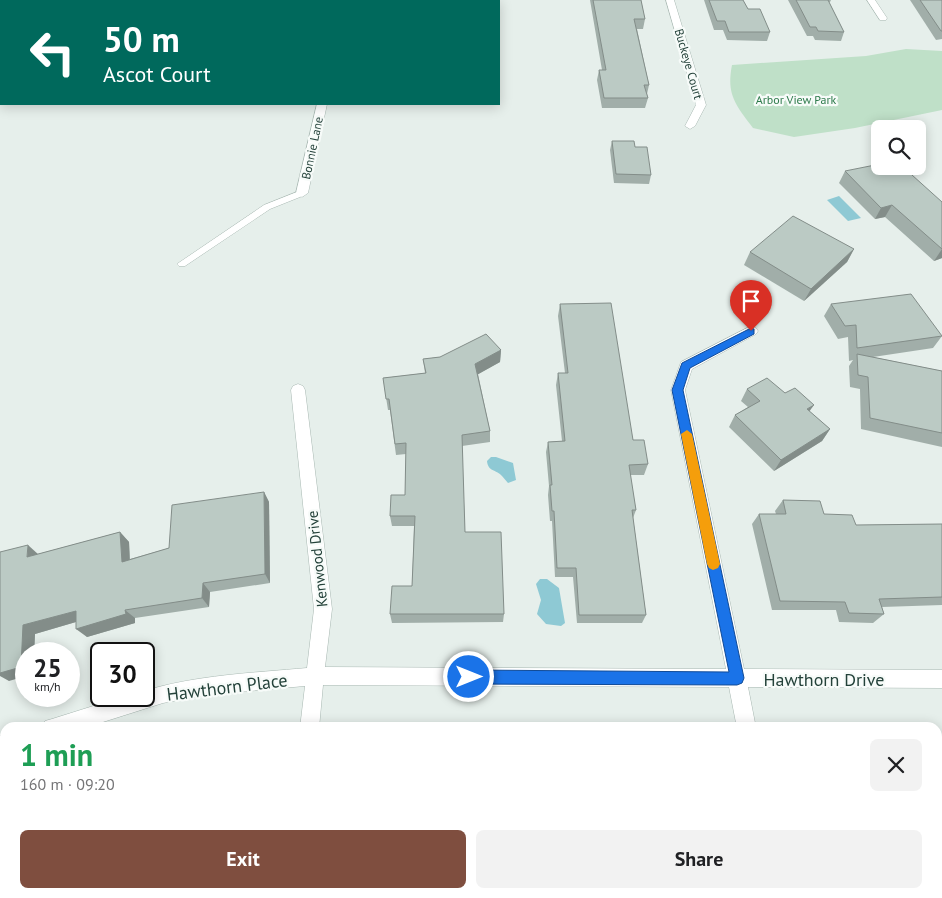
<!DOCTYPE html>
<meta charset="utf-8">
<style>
body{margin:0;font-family:"PT Sans",sans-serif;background:#f2f2f2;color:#202124;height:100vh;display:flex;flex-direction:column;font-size:19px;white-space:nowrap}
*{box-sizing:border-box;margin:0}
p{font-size:16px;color:#757577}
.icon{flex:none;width:28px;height:28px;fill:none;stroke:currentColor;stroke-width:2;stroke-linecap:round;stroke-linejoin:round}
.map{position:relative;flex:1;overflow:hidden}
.details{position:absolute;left:0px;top:722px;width:942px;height:176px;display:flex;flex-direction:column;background:#fff;border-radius:15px 15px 0 0;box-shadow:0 2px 12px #0003}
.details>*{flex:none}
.guide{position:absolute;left:0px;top:0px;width:500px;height:105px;box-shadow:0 2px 12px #0003;background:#00695c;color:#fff;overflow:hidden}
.fabs{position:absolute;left:871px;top:120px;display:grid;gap:10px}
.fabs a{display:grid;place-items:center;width:55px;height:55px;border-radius:8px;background:#fff;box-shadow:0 2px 12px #0003;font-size:25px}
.speed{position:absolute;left:15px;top:642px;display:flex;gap:10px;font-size:25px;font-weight:700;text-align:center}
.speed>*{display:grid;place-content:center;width:65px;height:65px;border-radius:50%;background:#fff;box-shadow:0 2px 12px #0003;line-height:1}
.speed small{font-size:12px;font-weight:400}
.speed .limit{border:2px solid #111;border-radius:8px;background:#fff;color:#111}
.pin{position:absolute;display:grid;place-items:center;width:42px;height:42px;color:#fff;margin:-51px -21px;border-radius:50% 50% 50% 0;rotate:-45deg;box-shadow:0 0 5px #0007}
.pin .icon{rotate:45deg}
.me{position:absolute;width:55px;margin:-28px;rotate:90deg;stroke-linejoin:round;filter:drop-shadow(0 0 4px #0008)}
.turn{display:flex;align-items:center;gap:18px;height:105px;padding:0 20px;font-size:22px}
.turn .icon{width:65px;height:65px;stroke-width:2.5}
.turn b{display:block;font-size:35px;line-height:42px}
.round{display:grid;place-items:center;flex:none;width:52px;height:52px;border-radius:8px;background:#f2f2f2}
.overview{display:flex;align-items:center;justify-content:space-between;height:85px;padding:0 20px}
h1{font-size:30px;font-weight:700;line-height:38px;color:#1e9e55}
.button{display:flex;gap:10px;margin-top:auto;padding:10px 20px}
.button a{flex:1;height:58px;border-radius:8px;background:#7f4e3f;color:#fff;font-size:20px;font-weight:700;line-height:58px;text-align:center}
.button a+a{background:#f2f2f2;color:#202124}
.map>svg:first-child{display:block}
.green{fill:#bfe0c8}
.water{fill:#8ec9d4}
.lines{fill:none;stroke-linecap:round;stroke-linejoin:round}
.service-casing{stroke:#a8b8b2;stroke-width:1}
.minor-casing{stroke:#a8b8b2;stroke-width:1}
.service{fill:#fff;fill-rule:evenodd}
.minor{fill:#fff;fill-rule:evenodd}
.wall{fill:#a1aea9}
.shaded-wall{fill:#838d89}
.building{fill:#bbcac4;stroke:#838d89}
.route{fill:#1a73e8;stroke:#114b97}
.slow{fill:#f59e0b}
.labels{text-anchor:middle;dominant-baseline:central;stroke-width:4.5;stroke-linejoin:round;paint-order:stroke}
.far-street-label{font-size:12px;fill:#24423a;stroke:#f7fbf9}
.far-park-label{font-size:12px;fill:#2d7a4b;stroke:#f7fbf9}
.street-label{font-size:15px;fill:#24423a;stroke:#f7fbf9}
.near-street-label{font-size:18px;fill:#24423a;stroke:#f7fbf9}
</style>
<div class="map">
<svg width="942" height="898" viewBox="0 0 942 898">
<rect width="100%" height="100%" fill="#e6efeb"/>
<!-- green -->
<path class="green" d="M906 49 942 51V110L855 128 794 137 753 128C736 105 726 95 732 65L866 56Z"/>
<!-- water -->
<g class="water">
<path d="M839 196 861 218 848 221 827 200Z"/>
<path d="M491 457H496L513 463 516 480 508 483C506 481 504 478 502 476 496 469 488 472 487 461Z"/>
<path d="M540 579H547L559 588 565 623 561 626 546 624 537 614 541 600 536 584Z"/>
</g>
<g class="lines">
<defs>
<g id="service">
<rect x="0" y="71" width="1" height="4"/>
<path d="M302 190 306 193 305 195 270 209 185 266H179L177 264 264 205Z"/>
</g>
<g id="minor">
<path d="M666 0H674L706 105 695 126 690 129 685 126 696 105Z"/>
<path d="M867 0H875L887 18 886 20H880Z"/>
<path d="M317 104H327L308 193 302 197 296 193Z"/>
<path d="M751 326 756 328 758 331 756 334 692 369 685 390 744 669 942 670V688L748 687 756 728H737L729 687 323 685 319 728H300L305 686 205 695 163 703 84 728H43L45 721 52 719 125 696H144V691C197 675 252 673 307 668L314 609 291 390 293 386 298 384 303 386 305 390 332 609 325 667 726 669 671 390 681 362Z"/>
<path d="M5 735V755L0 756V736Z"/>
<rect x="279" y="894" width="22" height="4"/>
<path d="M767 894H789L790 898H768Z"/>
</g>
</defs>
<!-- service casing -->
<use href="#service" class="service-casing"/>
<!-- minor casing -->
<use href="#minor" class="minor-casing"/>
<!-- service -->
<use href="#service" class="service"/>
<!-- minor -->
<use href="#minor" class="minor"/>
</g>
<!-- wall -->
<g class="wall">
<path d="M590 0H641L645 19 643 29H637L649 85 647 94 648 98 645 108H602L597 80 599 70H602Z"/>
<path d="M704 0H743L748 9 770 32 767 41 727 40 723 30H714Z"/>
<path d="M788 0H831L830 2H829L844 32 841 41 815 40 813 36H807Z"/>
<path d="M910 0H942V39L936 40Z"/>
<path d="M612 141 635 147 651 175 649 184 614 183 610 150Z"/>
<path d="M845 171 942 202V258L934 261 885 217 875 219 839 183Z"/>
<path d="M854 249 847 262 804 301 744 265 750 252Z"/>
<path d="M560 304 633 440 648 464 644 475H630L636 510 633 518 646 615 642 623H577L573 577H555L552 521H550L548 495 549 486 546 452 548 442 562 441 556 385 558 373H565L558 316Z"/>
<path d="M831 304 942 336 933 348 873 357 942 371V447L861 429 860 389 850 387 849 366 853 360 849 361 848 337 838 339 824 316Z"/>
<path d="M501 350 500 362 478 374 490 431V442L462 446 465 532 504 614 503 622 392 623 390 614 412 586 414 526H392L390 516 405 495 406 454 396 455 390 410H388L383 378 425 373 423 359Z"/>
<path d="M747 389 785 393 809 411 830 429 822 441 774 471 729 427 735 415 748 407 741 401Z"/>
<path d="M264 492 269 502 270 583 210 592 209 607 135 618V623L87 637 76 622 35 634 34 654H26L9 681 38 554 120 532 129 542 130 559 169 548Z"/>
<path d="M783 500 856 525 942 524V605L882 607 884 614 873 623 839 622 836 610H772L752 524 759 514H776L775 511Z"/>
<path d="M572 894H717L718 898H572Z"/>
</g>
<!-- shaded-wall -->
<g class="shaded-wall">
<path d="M892 205 885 217 875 219 881 208Z"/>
<path d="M854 249 847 262 804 301 811 289Z"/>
<path d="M942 249V258L934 261Z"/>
<path d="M501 350 500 362 475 376V364Z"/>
<path d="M814 405 806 416 807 409Z"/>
<path d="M830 429 822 441 774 471 781 460Z"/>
<path d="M264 492 269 502 270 583 265 574Z"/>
<path d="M120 532 129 542 130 571 122 562Z"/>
<path d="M28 545 39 555 27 557Z"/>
<path d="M203 583 210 592 209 607 202 598Z"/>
<path d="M125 610 135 618V623L87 637 76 629Z"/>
<path d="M76 611 86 619 35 634 34 654H26V676L9 681 0 676V673L23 625Z"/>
<path d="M1 825 5 826V876L0 898V830Z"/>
</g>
<!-- building -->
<g class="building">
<path d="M593 0H641L645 19H634L649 85H644L648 98H604L599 70H606Z"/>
<path d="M709 0H743L748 9H760L770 32H729L725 21H717Z"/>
<path d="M796 0H828L844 32 818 31 816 27H810Z"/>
<path d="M920 0H942V31H941Z"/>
<path d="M612 141H634L635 147H647L651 175 616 174Z"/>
<path d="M880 164V166H902L942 202V249L892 205 881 208 845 171Z"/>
<path d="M793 216 854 249 811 289 750 252Z"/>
<path d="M911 294 942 336 857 348 856 325 845 326 831 304Z"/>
<path d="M611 303 633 440H644L648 464 629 465 636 510H632L646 615H579L576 568H557L554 511H552L550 485H552L548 442 565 441 558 373H568L560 304Z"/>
<path d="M486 334 501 350 475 364 490 431 462 435 465 532H501L504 614H390L392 586H412L415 516H390L391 495H405L406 443 395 444 389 399H386L383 378 426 373 423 359 440 357Z"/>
<path d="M857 354 942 371V433L870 418 868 377 858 375Z"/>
<path d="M767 378 785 393 795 388 814 405 807 409 830 429 781 460 735 415 760 401 747 389Z"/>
<path d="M264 492 265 574 203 583 202 598 125 610 126 614 76 629V611L23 625 21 667 0 673V552L28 545 27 557 120 532 122 562 169 548 172 505Z"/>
<path d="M783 500 820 501 824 514 852 515 856 525 942 524V597L879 599 884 614 849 613 845 602 780 601 759 514H786Z"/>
<rect x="938" y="786" width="4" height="80"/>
<rect x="390" y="894" width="88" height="4"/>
<path d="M575 894H717L718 898H576Z"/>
<path d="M125 895 179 897V898H124Z"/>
</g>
<!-- route -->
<path class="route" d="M751 328 754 329V334L690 368 683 390 744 678 742 683 737 685 469 684 464 682 462 677 464 672 469 670 729 672 672 390 682 363Z"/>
<!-- slow -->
<path class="slow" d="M687 430 692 434 720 564 718 568 713 570 709 568 707 564 681 434Z"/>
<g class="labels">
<!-- far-street labels -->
<g class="far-street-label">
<text transform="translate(689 64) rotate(74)">Buckeye Court</text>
<text transform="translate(312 148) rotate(-78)">Bonnie Lane</text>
</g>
<!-- far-park labels -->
<g class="far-park-label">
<text x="796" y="99">Arbor View Park</text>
</g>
<!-- street labels -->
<g class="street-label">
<text transform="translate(317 559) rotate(-96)">Kenwood Drive</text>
</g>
<!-- near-street labels -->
<g class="near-street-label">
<text x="824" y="679">Hawthorn Drive</text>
<text transform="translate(227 687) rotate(-7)">Hawthorn Place</text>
</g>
</g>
</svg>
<div class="fabs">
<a><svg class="icon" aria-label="search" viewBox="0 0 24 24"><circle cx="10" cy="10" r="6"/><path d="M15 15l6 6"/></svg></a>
</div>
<div class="speed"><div>25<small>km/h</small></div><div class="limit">30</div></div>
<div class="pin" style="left:751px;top:331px;background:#d93025"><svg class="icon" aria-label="arrive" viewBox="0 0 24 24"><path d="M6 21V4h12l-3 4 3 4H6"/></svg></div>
<svg class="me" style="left:469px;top:677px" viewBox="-20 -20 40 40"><circle r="17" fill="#1a73e8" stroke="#fff" stroke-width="3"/><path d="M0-11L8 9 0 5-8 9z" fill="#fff"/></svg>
<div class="guide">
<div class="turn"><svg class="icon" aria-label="left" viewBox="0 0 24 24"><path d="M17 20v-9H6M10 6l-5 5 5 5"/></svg><div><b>50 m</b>Ascot Court</div></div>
</div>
<section class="details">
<div class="overview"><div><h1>1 min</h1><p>160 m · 09:20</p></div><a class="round"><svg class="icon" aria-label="close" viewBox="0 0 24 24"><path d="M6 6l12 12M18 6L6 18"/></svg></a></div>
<div class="button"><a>Exit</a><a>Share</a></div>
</section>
</div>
